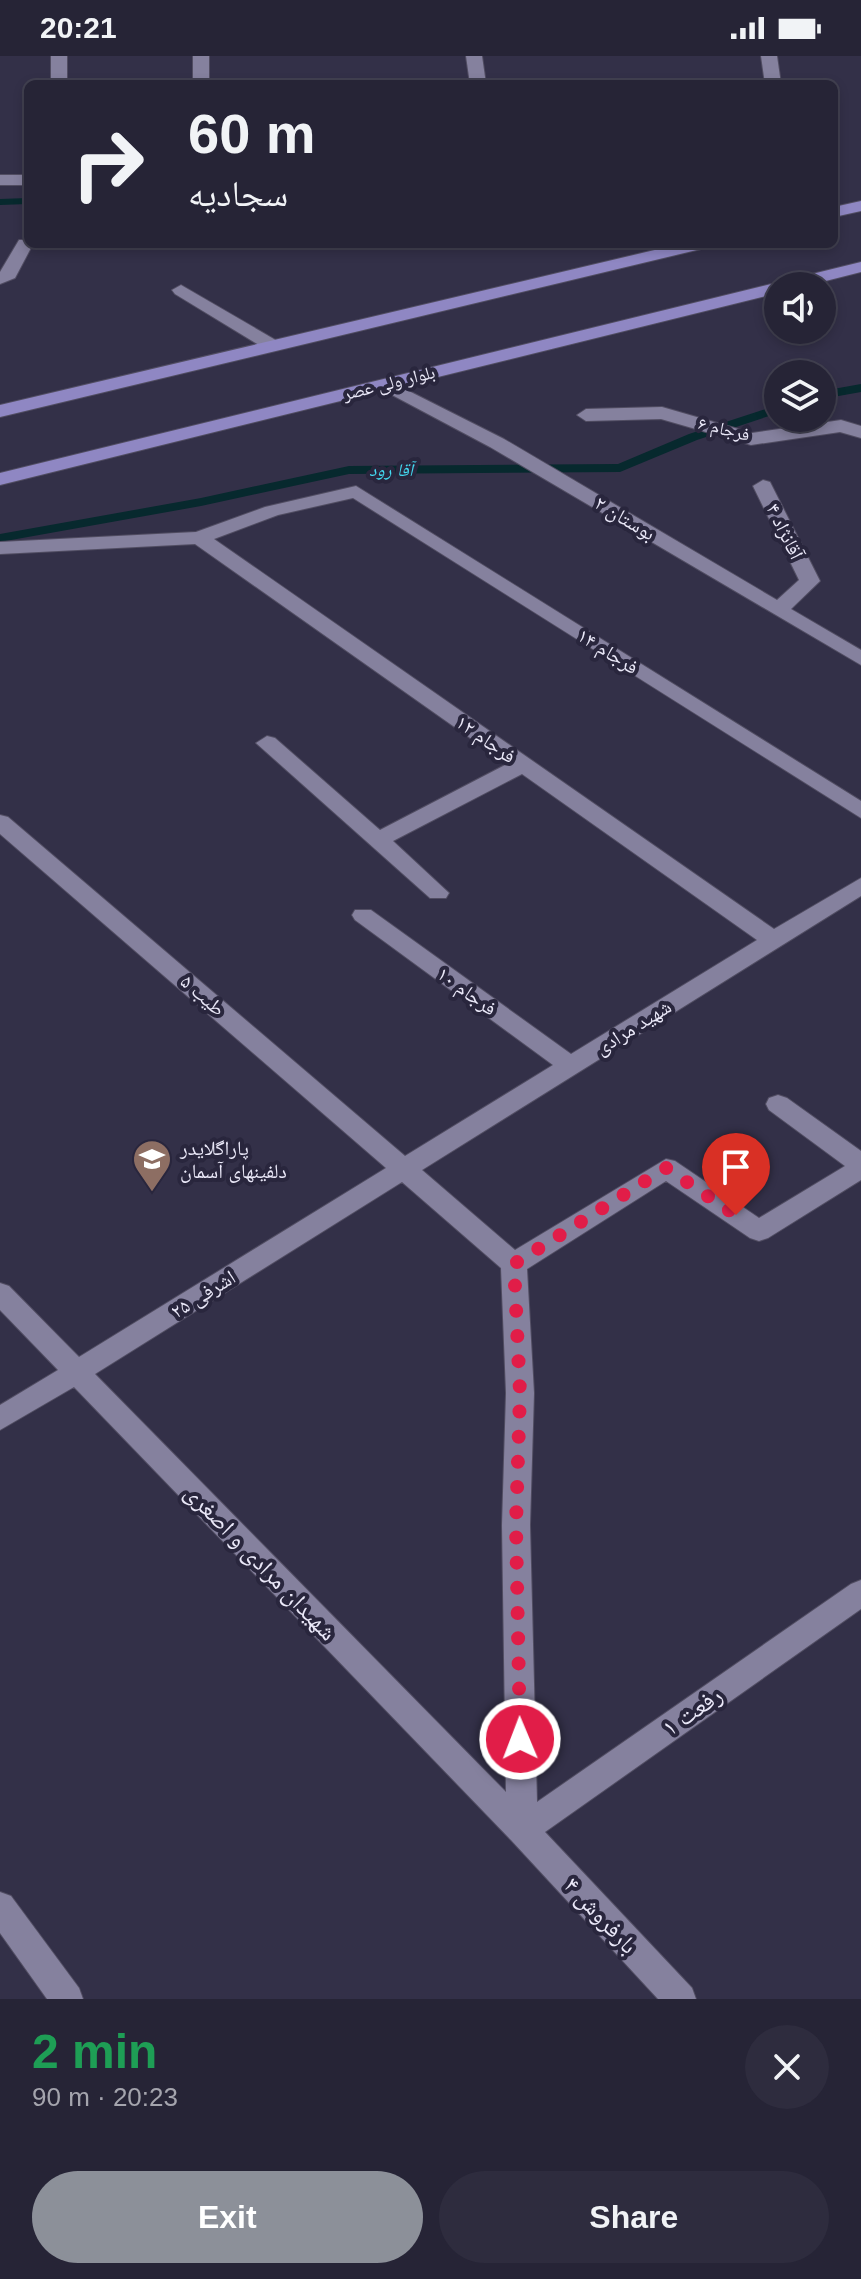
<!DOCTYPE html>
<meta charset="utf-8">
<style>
body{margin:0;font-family:Helvetica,"Noto Naskh Arabic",sans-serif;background:#2e2c3e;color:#f1f3f6;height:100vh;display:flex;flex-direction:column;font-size:30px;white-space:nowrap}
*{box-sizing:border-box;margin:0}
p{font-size:26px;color:#a4a4ad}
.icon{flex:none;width:44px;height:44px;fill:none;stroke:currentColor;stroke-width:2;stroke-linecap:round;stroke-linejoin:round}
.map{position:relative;height:1943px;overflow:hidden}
.details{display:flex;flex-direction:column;background:#262436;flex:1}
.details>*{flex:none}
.hud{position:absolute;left:24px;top:24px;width:814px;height:168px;border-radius:12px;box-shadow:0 4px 12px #0003,0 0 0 2px #424151;background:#262436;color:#f1f3f6;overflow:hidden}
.buttons{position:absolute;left:764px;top:216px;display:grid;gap:16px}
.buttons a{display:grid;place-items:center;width:72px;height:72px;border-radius:50%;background:#262436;box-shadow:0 4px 12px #0003,0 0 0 2px #424151;font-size:40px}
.pin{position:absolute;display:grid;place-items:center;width:68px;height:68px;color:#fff;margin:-82px -34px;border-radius:50% 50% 50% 0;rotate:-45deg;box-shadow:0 0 8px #0007}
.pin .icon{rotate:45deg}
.me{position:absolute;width:88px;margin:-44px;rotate:359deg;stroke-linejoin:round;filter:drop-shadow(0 0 6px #0008)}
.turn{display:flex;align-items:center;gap:28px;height:168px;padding:0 32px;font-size:36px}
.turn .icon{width:104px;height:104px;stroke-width:2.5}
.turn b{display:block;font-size:56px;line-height:68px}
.round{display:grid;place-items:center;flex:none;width:84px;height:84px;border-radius:42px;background:#2e2c3e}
.head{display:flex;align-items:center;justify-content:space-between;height:136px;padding:0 32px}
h1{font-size:48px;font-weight:700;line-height:60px;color:#1e9e55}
.cta{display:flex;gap:16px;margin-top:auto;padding:16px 32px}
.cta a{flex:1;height:92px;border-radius:48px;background:#8c9099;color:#fff;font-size:32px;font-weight:700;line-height:92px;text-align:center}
.cta a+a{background:#2e2c3e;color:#f1f3f6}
.status{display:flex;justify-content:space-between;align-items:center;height:56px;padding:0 40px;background:#262436;direction:ltr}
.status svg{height:22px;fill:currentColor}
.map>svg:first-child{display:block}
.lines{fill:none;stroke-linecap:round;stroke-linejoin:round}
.stream{fill:#07292e;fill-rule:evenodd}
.street-casing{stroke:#514d62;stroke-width:2}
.primary-casing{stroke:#514d62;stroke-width:2}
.street{fill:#85819e;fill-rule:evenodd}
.primary{fill:#8f87c3;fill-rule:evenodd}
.route{stroke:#e11d48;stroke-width:14;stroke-dasharray:0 25.2}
.labels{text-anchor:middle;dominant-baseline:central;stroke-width:8;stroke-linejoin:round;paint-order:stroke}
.far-street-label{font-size:18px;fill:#eae8f8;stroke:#29263d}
.far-water-label{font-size:18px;font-style:italic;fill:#43dcf3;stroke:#29263d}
.street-label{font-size:20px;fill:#eae8f8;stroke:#29263d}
.poi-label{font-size:20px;fill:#eae8f8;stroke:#29263d;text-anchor:start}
.near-street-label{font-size:24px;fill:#eae8f8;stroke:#29263d}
</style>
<div class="status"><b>20:21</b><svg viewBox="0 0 49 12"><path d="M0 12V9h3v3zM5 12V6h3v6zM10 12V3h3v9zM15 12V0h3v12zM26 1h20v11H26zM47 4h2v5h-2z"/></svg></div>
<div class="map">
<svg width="861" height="1943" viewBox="0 0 861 1943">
<rect width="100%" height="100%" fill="#333048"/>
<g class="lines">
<!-- stream -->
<g class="stream">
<path d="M28 142V148L0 149V143Z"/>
<path d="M861 328V336L822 343V335Z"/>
<path d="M778 349V357L697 384 620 416 349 418 201 450 0 486V478L201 442 349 410 618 408 689 378Z"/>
</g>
<defs>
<g id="street">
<rect x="51" y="0" width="16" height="28"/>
<rect x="193" y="0" width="16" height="28"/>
<path d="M466 0H482L486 28H470Z"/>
<path d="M761 0H777L781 28H765Z"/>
<rect x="0" y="119" width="28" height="10"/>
<path d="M19 184H28V188H33L15 222 0 228V216Z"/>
<path d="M181 229 279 286 282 290 279 294H267L175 238 172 234Z"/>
<path d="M385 323 504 383 777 544 799 524 753 430 763 424 770 426 820 525 791 553 861 594V609L490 391 379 332 376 328Z"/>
<path d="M662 351 752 377 841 364 861 370V382L840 376 751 389 661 363 586 365 577 359 586 353Z"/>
<path d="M356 430 861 745V762L353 442 278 459 214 483 774 873 861 822V840L422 1114 515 1194 666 1103 675 1105 759 1162 845 1110 769 1054 766 1048 769 1042 778 1039 787 1042 861 1095V1124L768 1182 759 1185 750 1182 666 1125 527 1213 534 1337 530 1469 537 1746 851 1528 861 1524V1553L545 1776 692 1932 696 1943H658L511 1784 74 1331 0 1374V1349L58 1314 0 1254V1227L9 1230 79 1301 386 1112 0 778V759L8 761 405 1100 553 1009 355 864 352 859 355 854H371L571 998 757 884 522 718 393 785 449 837 446 842H430L256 687 267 680 275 682 380 774 507 708 195 488 0 498V486L196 476 265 451ZM402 1126 501 1212 506 1337 502 1469 506 1736 95 1318Z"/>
<path d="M0 1836 11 1840 79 1932 83 1943H47L0 1877Z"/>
</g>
<g id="primary">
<path d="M861 145V155L834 161V151Z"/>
<path d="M680 188H709L701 193 0 361V349Z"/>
<path d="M861 206V216L806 230H778V237L0 429V417Z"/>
</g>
</defs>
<!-- street casing -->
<use href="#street" class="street-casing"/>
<!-- primary casing -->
<use href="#primary" class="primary-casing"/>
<!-- street -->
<use href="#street" class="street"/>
<!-- primary -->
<use href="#primary" class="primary"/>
</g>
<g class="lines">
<!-- route -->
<path class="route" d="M520 1683 516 1469 520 1337 514 1208 666 1112 736 1159"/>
</g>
<!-- icons -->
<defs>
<symbol id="university-pin" viewBox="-11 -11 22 30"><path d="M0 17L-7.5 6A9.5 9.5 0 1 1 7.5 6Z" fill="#8d6e63" stroke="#29263d"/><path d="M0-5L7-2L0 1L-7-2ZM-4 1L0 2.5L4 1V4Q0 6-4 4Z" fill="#fff"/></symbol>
</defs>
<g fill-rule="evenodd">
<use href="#university-pin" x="130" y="1081" width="44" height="60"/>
</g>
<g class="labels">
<!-- far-street labels -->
<g class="far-street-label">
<text transform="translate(389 327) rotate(-14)">بلوار ولی عصر</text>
<text transform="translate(724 373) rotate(14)">فرجام ۶</text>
</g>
<!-- far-water labels -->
<g class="far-water-label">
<text x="391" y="414">آقا رود</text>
</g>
<!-- street labels -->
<g class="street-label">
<text transform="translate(625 462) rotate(31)">بوستان ۲</text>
<text transform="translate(785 475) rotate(64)">آقانژاد ۴</text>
<text transform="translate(608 595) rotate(32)">فرجام ۱۴</text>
<text transform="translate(486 683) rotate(35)">فرجام ۱۲</text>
<text transform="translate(467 935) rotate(36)">فرجام ۱۰</text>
<text transform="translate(203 939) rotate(41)">طیب ۵</text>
<text transform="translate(633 971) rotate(-32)">شهید مرادی</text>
<text transform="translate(203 1238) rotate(-32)">اشرفی ۲۵</text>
</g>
<!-- poi labels -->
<g class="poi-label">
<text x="180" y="1092">پاراگلایدر<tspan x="180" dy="23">دلفینهای آسمان</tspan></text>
</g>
<!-- near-street labels -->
<g class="near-street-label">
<text transform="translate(261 1506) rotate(46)">شهیدان مرادی و اصغری</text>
<text transform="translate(692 1655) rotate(-35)">رفعت ۱</text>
<text transform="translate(601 1859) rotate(47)">بارفروش ۴</text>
</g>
</g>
</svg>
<div class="buttons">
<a><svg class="icon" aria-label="sound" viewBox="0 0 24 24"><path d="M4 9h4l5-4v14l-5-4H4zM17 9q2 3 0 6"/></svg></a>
<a><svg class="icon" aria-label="layers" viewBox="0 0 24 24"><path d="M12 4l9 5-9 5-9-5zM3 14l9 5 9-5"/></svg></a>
</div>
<div class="pin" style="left:736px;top:1159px;background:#d93025"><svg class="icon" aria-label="arrive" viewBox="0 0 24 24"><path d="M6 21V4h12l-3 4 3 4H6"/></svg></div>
<svg class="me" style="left:520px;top:1683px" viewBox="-20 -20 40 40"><circle r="17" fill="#e11d48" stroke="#fff" stroke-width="3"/><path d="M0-11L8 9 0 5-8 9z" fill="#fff"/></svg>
<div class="hud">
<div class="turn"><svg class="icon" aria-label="right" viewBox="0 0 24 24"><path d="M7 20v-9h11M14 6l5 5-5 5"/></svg><div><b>60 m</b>سجادیه</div></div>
</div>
</div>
<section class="details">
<div class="head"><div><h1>2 min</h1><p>90 m · 20:23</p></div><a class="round"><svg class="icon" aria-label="close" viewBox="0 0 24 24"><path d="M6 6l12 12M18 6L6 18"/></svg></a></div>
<div class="cta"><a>Exit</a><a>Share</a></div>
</section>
